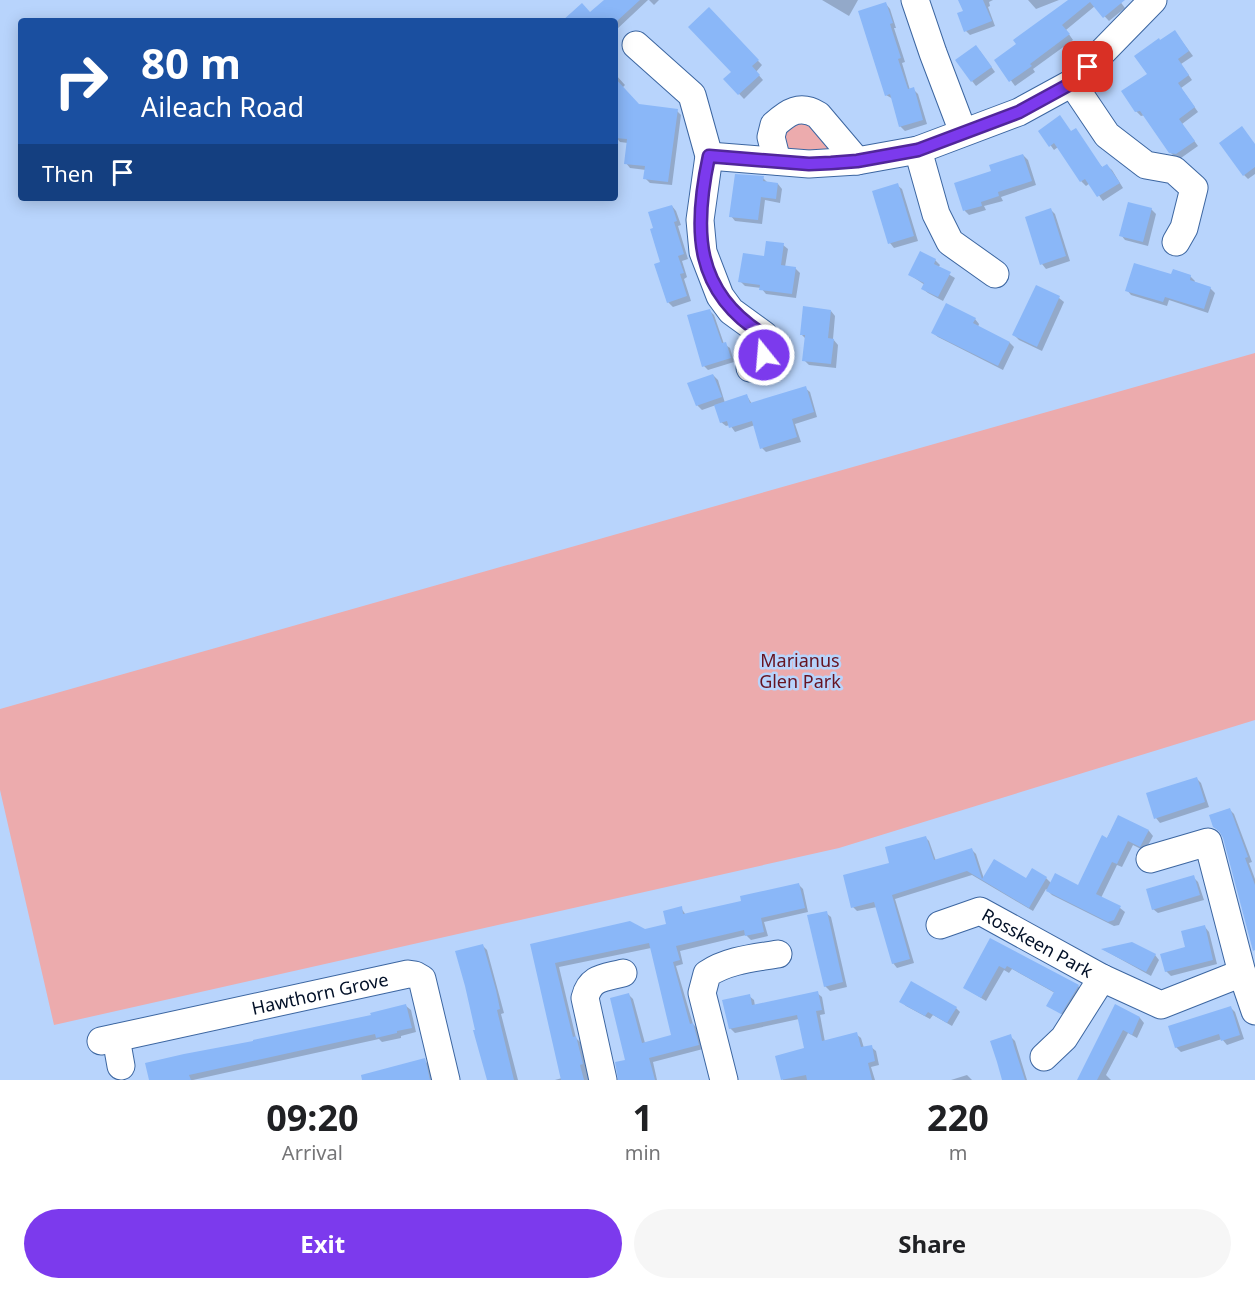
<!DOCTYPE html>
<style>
body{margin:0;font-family:"Noto Sans",sans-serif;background:#f6f6f6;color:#202124;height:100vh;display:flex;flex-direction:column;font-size:22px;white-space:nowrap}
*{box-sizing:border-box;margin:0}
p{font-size:20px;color:#757577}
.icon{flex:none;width:33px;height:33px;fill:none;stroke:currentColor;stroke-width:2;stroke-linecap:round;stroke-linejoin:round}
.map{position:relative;height:1080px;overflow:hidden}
.panel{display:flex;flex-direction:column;background:#fff;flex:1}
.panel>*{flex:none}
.top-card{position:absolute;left:18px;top:18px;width:600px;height:183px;border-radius:6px;box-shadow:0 3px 15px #0003;background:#1a4fa0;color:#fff;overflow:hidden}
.pin{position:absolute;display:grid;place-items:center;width:51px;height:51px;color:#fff;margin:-26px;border-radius:12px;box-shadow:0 3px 9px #0006}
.me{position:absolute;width:66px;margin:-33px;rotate:343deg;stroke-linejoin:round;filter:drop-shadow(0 0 4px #0008)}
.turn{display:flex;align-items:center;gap:21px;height:126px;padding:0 24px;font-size:27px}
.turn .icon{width:78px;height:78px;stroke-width:2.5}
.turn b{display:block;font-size:42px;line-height:51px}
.then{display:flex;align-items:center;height:57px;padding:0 24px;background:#0003;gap:12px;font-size:22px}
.eta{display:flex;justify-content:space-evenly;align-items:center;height:102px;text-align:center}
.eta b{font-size:36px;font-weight:700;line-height:42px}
.button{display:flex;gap:12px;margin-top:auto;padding:12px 24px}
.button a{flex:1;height:69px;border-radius:36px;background:#7c3aed;color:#fff;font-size:24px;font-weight:700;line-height:69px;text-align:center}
.button a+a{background:#f6f6f6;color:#202124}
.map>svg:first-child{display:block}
.green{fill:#ecabad}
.shadow{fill:#0003}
.building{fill:#8ab7f8}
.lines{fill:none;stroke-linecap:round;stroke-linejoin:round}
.minor-casing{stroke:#3c66a1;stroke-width:29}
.minor{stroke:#fff;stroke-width:27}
.route-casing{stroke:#51269a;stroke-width:15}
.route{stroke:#7c3aed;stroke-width:10}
.labels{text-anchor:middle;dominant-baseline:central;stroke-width:5;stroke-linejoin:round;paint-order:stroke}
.park-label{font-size:18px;fill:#661421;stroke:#b8d4fc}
.street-label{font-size:18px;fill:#021027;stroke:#b8d4fc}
</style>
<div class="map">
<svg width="1255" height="1080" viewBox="0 0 1255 1080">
<rect width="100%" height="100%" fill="#b8d4fc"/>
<!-- green -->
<g class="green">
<path d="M803 123 810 124 835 152 792 151C784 145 783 141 785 132L796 124Z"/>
<path d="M1255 353V720L839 848 54 1025 0 790V709Z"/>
</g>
<!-- shadow -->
<g class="shadow">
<path d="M606 0H648L615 31V21H580Z"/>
<path d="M649 0H659L654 5Z"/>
<path d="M822 0H858L849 16Z"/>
<path d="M960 0H993L989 2 990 6 988 7 995 26 970 35 966 31 964 12Z"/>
<path d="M1028 0H1059L1036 9Z"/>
<path d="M1070 0H1119L1125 8 1109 21 1095 6 1066 30 1073 40 1033 69 1035 72 1015 86 996 60 1018 44Z"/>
<path d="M886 4 890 9 896 28H894L905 62 902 63 910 90 913 89 918 94 927 124 905 131 900 126 893 99 886 95Z"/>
<path d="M708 9 762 65 756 72 763 80 744 99 725 79 733 72Z"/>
<path d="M1175 32 1193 56 1181 64 1192 80 1181 88 1198 112 1182 124 1198 146 1181 158 1175 157 1170 152 1145 115 1141 116 1136 111 1161 42Z"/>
<path d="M980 51 995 72 976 86 972 81Z"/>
<path d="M615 74 625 85 622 88 639 106 677 111 681 115 672 185 650 183 645 178 646 170 630 168 626 163 628 143 620 142 616 137 619 119 615 115Z"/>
<path d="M1040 131 1072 133 1103 168 1107 166 1112 170 1123 188 1103 201 1090 183 1086 186 1081 181 1058 147 1054 150Z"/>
<path d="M1255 145V174L1248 179 1244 175Z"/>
<path d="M1023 155 1028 160 1036 185 1001 197 1003 201 984 206 986 210 969 215 965 211 956 184 993 172Z"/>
<path d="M763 178 767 182 778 184 782 189 780 203 765 200 762 224 735 221 731 216Z"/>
<path d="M897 185 902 189 918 241 894 248 890 243Z"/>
<path d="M672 206 676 211 681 225 678 226 688 259 682 261 687 277 684 279 691 301 673 307 668 302 655 229Z"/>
<path d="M1151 209 1156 214 1148 246 1125 240 1121 235Z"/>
<path d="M1051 210 1055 214 1070 261 1046 269 1042 264Z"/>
<path d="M783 245 788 249 785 267 795 268 800 273 796 298 766 294 761 288 745 286 740 281 765 258Z"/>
<path d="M935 260 940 265 938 268 955 278 943 301 928 293 923 289 925 285 910 275Z"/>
<path d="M1172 276H1190L1195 281 1194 283 1210 288 1215 293 1208 313 1169 300 1167 306 1131 295 1127 290Z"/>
<path d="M1037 287 1059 298 1064 302 1042 351 1019 340 1014 335Z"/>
<path d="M709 310 714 315 724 344 730 348 734 362 708 370 704 366Z"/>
<path d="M831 311 835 316 833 339 838 345 836 368 809 365 804 360 806 339 801 334Z"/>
<path d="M975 319 979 324 978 327 1010 343 1014 347 1003 370 938 337 933 333Z"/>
<path d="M713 375 718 380 725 403 747 396 752 404 805 388 810 392 817 417 795 424 801 442 766 452 762 448 755 425 735 432 730 425 726 426 721 422 716 405 702 410 697 405Z"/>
<path d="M1196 778 1201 783 1209 807 1160 823 1156 818Z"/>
<path d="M1230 810 1234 814 1252 862 1249 863 1255 879V947L1225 837 1214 826Z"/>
<path d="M1119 817 1149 831 1153 836 1145 851 1133 845 1122 867 1117 865 1101 898 1120 908 1125 912 1119 925 1114 926 1052 895 1046 889 1033 911 972 875 895 899 914 963 897 968 893 963 877 907 857 911 853 907 891 864 925 837 929 841 936 861 972 850 976 854 984 879 1027 880 1046 878 1051 883 1079 887Z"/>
<path d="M1193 877 1198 882 1204 900 1158 913 1153 909Z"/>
<path d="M799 885 803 889 808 912 764 922 768 936 751 940 746 935 680 951 683 964 676 966 693 1024 698 1029 703 1049 653 1062 657 1080H620L626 1061 628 994 633 999 645 1043 673 1036 651 948 559 967 576 1038 581 1043 589 1080H555L562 1078 532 945 645 931 668 925 681 908 686 915 743 902Z"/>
<path d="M826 913 831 917 847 987 830 991 825 986Z"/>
<path d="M1205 927 1209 932 1217 964 1171 976 1166 971Z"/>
<path d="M991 940 1078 986 1083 991 1066 1017 1048 1005 1055 993 1012 969 1009 973 1004 970 986 1001 965 988Z"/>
<path d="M483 946 487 950 504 1013 501 1014 518 1080H488Z"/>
<path d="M1104 950 1155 955 1159 960 1151 976Z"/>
<path d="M817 993 822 997 825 1014 820 1015 825 1042 856 1034 861 1038 864 1048 871 1047 876 1051 879 1065 871 1067 875 1080H783L777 1057 806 1049 799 1019 735 1033 730 1028 749 996 754 1000 755 1006Z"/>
<path d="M901 1001 956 1008 960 1012 952 1026 933 1015 930 1019 906 1006Z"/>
<path d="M406 1006 411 1010 416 1032 401 1036V1038L382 1042 379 1039 193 1080H151L255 1043 372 1016Z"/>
<path d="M1116 1006 1140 1018 1144 1023 1137 1038 1128 1033 1106 1075 1111 1080H1083Z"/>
<path d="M1231 1008 1235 1012 1244 1039 1227 1045 1222 1039 1181 1052 1176 1047Z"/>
<path d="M1010 1036 1015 1041 1027 1080H1004Z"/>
<path d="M424 1060 429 1065 433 1080H384Z"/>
<path d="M967 1075 972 1080H951Z"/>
</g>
<!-- building -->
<g class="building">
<path d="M604 0H640L617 21H562L582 3 590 12Z"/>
<path d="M958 0H983L992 21 964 32 957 13 963 11Z"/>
<path d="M1068 0H1125L1103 18 1090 2 1062 25 1070 34 1030 64 1032 66 1009 82 994 60 1016 44 1013 40Z"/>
<path d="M886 2 893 23 890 24 901 58 898 59 908 89 914 87 923 120 899 127 890 94 885 96 858 11Z"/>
<path d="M709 7 759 60 752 66 760 75 738 95 723 79 731 72 688 27Z"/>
<path d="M1175 30 1189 51 1178 59 1189 75 1178 83 1195 107 1179 119 1195 141 1176 154 1169 153 1140 111 1135 112 1121 91 1147 74 1134 56 1159 38 1160 40Z"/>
<path d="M976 45 992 67 971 82 955 60Z"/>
<path d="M615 78 639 104 678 109 668 182 643 179 645 166 624 164 627 139 615 138 617 119 615 117Z"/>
<path d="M1060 115 1071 131 1076 128 1102 167 1107 164 1120 183 1097 197 1085 179 1080 182 1054 143 1049 147 1038 131Z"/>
<path d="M1242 126 1255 144V167L1243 176 1219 143Z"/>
<path d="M1023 154 1032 181 998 192 999 196 981 202 982 206 963 211 954 183 991 171 989 165Z"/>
<path d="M735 174 764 176 763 181 778 183 776 199 761 197 758 220 729 217Z"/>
<path d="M898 183 914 236 888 244 872 191Z"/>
<path d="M1128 202 1152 208 1143 242 1119 236Z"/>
<path d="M672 205 677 221 674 222 684 254 678 256 684 273 680 274 687 296 667 303 654 264 660 262 650 229 653 228 648 212Z"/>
<path d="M1051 208 1066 256 1040 265 1025 217Z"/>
<path d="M766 241 784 243 781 265 796 267 792 294 759 290 760 285 738 282 743 253 764 256Z"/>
<path d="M920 251 936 259 934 264 951 272 938 297 921 289 924 283 908 275Z"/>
<path d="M1134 263 1171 274 1173 269 1191 275 1190 280 1211 287 1204 309 1165 297 1163 302 1125 291Z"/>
<path d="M1036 285 1060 296 1037 347 1012 335Z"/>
<path d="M946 303 976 318 973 323 1010 342 998 366 931 333Z"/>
<path d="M803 306 831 310 828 338 834 339 831 364 802 361 805 335H800Z"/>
<path d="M710 309 722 343 726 342 731 358 702 367 687 315Z"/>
<path d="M713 374 722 397 696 406 687 383Z"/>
<path d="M806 386 814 412 792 419 797 437 760 449 752 421 729 428 727 421 720 423 714 405 747 394 750 403Z"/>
<path d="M1197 777 1205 802 1154 819 1146 793Z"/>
<path d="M1230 808 1248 857 1245 858 1255 885V950L1253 951 1223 838 1219 831 1213 827 1209 815Z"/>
<path d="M1118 815 1149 830 1140 847 1128 841 1117 864 1112 862 1096 894 1121 906 1114 920 1108 922 1046 891 1055 873 1078 885 1102 835 1107 838Z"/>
<path d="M926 836 934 860 972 848 982 879 994 859 1026 878 1032 868 1047 877 1029 908 967 871 892 895 910 959 892 964 874 902 851 908 843 875 889 863 885 847Z"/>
<path d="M1194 875 1200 895 1152 910 1146 889Z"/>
<path d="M799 883 805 908 761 918 764 932 745 936 744 930 676 946 680 960 673 962 690 1024 693 1023 699 1045 649 1058 655 1080H618L615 1062 625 1060 610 998 629 993 642 1043 671 1035 649 943 555 963 573 1037 576 1036 583 1064 580 1065 584 1080H561L530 944 630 921 645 929 666 924 663 911 682 906 683 914 741 901 740 896Z"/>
<path d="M827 911 843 982 824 987 807 915Z"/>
<path d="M1205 925 1213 960 1165 972 1160 954 1185 947 1181 931Z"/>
<path d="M990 938 1079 985 1061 1014 1046 1006 1054 992 1007 966 1005 969 999 966 981 998 963 988Z"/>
<path d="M1132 942 1156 954 1146 972 1101 949Z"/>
<path d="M483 944 496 990 500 1009 497 1010 514 1080H487L473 1030H475L465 986 455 951Z"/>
<path d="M911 981 957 1007 947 1023 928 1012 925 1016 899 1002Z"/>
<path d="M818 991 822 1010 816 1011 822 1041 857 1032 861 1047 872 1045 875 1061 868 1063 872 1080H807L806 1075 781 1080 775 1056 804 1048 797 1015 729 1029 722 1000 750 994 752 1005Z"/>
<path d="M406 1004 412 1028 397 1031V1033L376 1038 375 1034 189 1075 191 1080H149L145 1063 184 1054 253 1041V1040L371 1015 370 1013Z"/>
<path d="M1115 1004 1140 1017 1132 1035 1123 1030 1097 1080H1077Z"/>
<path d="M1231 1006 1240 1035 1221 1041 1219 1034 1175 1048 1168 1026Z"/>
<path d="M1011 1034 1014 1046 1025 1080H1002L997 1062 990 1041Z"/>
<path d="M425 1058 430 1080H362L361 1075Z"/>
</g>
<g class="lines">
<defs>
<g id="minor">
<path d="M915 0 933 53 963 132"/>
<path d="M636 45 692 95 709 156 700 220 703 252 720 296 731 311 764 335C766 351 763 359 750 368"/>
<path d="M1072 83 1107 135 1146 165 1174 170 1194 188 1184 228 1176 242"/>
<path d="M918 150 936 214 950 242 995 274"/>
<path d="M709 156 809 164 857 161 918 150 1019 112 1072 83 1153 0"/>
<path d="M777 161 771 137 774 125C788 112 800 104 818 115L857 161"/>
<path d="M1150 859 1208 842 1242 973 1255 1011"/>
<path id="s1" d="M940 925 980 911 1102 978 1161 1005 1242 973"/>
<path d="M116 1038 121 1066"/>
<path id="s2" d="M101 1041 408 974 415 975 422 979 446 1080"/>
<path d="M1044 1057 1064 1038 1102 978"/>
<path d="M603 1080 585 998C590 977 604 978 623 973"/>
<path d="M724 1080 702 993 707 974C728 960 754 958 778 954"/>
</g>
</defs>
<!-- minor casing -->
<use href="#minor" class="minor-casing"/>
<!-- minor -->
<use href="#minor" class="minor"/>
</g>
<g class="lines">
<defs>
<path id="route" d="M764 355 766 345 764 335C694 292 693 230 709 156L809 164 831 163 857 161 918 150 1019 112 1072 83 1088 67"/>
</defs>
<!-- route casing -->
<use href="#route" class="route-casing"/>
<!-- route -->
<use href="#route" class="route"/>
</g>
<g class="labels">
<!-- park labels -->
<g class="park-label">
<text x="800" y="660">Marianus<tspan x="800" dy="21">Glen Park</tspan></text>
</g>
<!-- street labels -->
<g class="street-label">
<text stroke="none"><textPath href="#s1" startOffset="108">Rosskeen Park</textPath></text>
<text stroke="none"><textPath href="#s2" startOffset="224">Hawthorn Grove</textPath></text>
</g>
</g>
</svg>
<div class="pin" style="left:1088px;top:67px;background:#d93025"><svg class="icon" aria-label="arrive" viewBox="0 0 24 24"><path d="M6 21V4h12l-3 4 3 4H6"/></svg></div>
<svg class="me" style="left:764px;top:355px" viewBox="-20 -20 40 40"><circle r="17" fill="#7c3aed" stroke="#fff" stroke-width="3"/><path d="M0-11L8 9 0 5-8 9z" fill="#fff"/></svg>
<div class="top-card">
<div class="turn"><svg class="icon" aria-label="right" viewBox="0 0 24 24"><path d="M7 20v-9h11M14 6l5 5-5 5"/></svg><div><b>80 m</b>Aileach Road</div></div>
<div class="then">Then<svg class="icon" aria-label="arrive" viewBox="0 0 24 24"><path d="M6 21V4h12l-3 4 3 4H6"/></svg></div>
</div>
</div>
<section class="panel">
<div class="eta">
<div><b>09:20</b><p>Arrival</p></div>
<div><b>1</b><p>min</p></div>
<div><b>220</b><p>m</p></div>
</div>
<div class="button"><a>Exit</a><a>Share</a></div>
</section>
